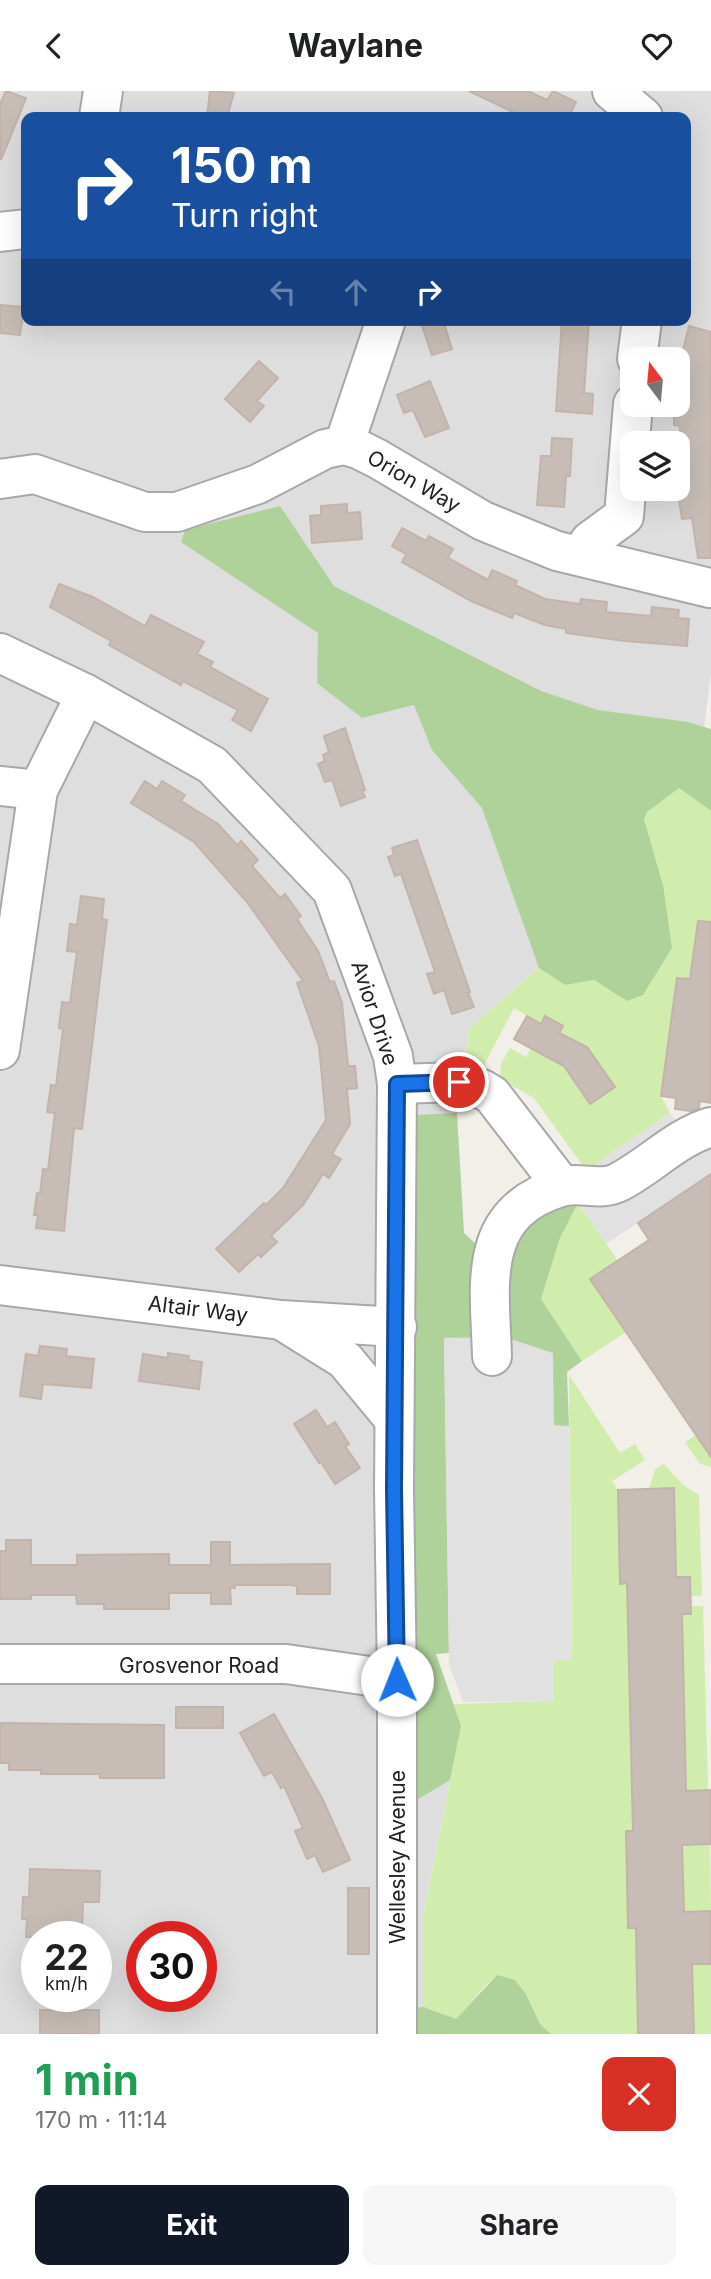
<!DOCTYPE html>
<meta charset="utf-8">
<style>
body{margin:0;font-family:Inter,sans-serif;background:#f6f6f6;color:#202124;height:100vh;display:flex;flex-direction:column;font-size:26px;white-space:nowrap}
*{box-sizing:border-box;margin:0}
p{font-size:23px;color:#757577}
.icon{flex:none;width:38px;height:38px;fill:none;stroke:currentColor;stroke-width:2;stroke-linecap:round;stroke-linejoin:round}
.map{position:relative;height:1943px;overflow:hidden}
.details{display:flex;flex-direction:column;background:#fff;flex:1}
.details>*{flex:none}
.guide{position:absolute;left:21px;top:21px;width:670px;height:214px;border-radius:14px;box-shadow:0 7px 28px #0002;background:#1a4fa0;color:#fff;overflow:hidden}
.needle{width:46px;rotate:344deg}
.controls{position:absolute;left:620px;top:256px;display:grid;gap:14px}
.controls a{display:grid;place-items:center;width:70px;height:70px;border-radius:14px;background:#fff;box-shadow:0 7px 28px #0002;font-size:35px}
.speed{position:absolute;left:21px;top:1830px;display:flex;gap:14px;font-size:35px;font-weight:700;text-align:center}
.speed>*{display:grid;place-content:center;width:91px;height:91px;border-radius:50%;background:#fff;box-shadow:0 7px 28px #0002;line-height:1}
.speed small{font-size:18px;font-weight:400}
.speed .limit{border:10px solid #d22;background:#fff;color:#111}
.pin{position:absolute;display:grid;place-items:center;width:60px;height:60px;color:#fff;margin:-30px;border:4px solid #fff;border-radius:50%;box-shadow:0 2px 7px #0007}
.me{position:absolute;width:77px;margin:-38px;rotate:359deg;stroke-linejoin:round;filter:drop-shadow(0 0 5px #0008)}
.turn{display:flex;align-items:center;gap:24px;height:147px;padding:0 35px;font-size:32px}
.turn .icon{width:91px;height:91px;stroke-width:2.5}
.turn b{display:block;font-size:49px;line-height:60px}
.lanes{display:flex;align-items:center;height:66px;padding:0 35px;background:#0003;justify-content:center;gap:35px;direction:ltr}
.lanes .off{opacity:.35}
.round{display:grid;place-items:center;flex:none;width:74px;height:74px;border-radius:14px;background:#f6f6f6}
.headline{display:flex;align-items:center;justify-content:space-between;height:119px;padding:0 35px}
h1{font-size:42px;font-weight:700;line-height:52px;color:#1e9e55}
.button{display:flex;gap:14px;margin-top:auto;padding:14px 35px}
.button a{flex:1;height:80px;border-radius:14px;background:#111827;color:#fff;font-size:28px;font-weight:700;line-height:80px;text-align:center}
.button a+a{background:#f6f6f6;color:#202124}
header{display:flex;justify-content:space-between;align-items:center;height:91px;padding:0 35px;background:#fff;font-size:32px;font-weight:700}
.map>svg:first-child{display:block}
.residential{fill:#dfdede;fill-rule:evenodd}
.grass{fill:#d1edad}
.forest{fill:#afd29b}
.parking{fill:#e1e1e1}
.building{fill:#c7bdb6;stroke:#c4b3a9;stroke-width:2}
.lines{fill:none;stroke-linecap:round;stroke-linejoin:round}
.minor-casing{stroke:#a8a8a8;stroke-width:42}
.minor{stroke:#fff;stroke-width:38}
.route-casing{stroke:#114b97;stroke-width:18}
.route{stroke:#1a73e8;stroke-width:12}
.labels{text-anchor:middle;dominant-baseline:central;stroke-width:6;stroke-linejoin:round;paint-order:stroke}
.street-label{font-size:21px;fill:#212121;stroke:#fff}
</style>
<header><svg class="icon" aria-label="back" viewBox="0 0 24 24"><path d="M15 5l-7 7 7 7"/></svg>Waylane<svg class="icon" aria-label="heart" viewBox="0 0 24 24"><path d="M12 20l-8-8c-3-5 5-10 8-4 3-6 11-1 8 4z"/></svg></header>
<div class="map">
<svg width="711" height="1943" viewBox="0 0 711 1943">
<rect width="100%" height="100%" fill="#f2eee8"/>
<!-- residential -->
<path class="residential" d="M0 0H711V582L704 637 580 734 628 800 469 937 457 1022 427 1538 461 1635 424 1821 457 1943H0ZM26 26H686V229H26ZM632 268H677V313H632ZM632 352H677V397H632ZM37 1846H96V1906H37ZM142 1846H201V1906H142Z"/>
<!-- grass -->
<g class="grass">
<path d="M679 697 711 720V859L694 857 690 888 677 887 661 1005 670 1022 602 1068 588 1082 534 1007 504 990 500 984 501 973 510 957 526 966 531 957 557 971 570 948 559 942 563 934 545 925 541 933 514 917 483 976 465 969 469 937 539 877 565 894 594 889 627 910 663 794 644 728 646 721Z"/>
<path d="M578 1112 618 1170 626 1241 582 1270 541 1208 560 1147Z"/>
<path d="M569 1284 620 1362 635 1353 645 1369 612 1390 618 1399 620 1492H627L633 1740H627L628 1837H636L638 1943H551L540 1933 526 1903 497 1884 484 1896 456 1929 423 1916 424 1821 461 1635 453 1613 554 1610V1569L572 1568Z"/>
<path d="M696 1344 702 1352 711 1346V1376L700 1373 685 1351Z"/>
<path d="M664 1373 683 1394 699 1404 702 1505H690L676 1486 674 1398H649L655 1378Z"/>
<path d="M691 1515H703L708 1700 687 1708 682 1523H691Z"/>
<path d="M682 1745 693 1753H710L711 1820 684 1830Z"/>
<path d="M697 1864 698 1873H711V1943H694L692 1865Z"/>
</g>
<!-- forest -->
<g class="forest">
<path d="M280 415 334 495 541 600 598 619 688 631 711 638V720L679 697 647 721 644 728 663 794 672 857 643 904 627 910 594 889 565 894 539 877 482 717 432 659 414 614 362 627 317 592 318 542 181 451 185 439Z"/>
<path d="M457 1022 464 1142 477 1154 475 1247 444 1248 449 1562 436 1563 461 1635 450 1689 415 1710V1024Z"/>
<path d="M578 1112 560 1147 541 1208 582 1270 567 1281 569 1335H554L504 1246 502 1189 532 1118Z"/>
<path d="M497 1884 515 1889 526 1903 540 1933 551 1943H413V1917L423 1916 456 1928Z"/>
</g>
<!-- parking -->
<g class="parking">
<path d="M670 1022 680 1036 711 1045V1083L606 1153 571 1100 602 1068Z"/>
<path d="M504 1246 553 1262 554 1334 569 1335 572 1569H554V1610L463 1611 449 1574 444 1247Z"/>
</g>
<!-- building -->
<g class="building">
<path d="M6 0 26 7 1 69 0 13Z"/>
<path d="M210 0 234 2 227 26H207Z"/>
<path d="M469 0H528L547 9 553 0 576 11 571 21 582 26H523Z"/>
<path d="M0 214 24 216 20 244 0 242Z"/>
<path d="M420 229H443L452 258 432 264Z"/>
<path d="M562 229H589L584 302 593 303 592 323 556 320Z"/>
<path d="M689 235 711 241V467H698L692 427 682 428 679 409 680 335 674 334V313H677V309H683V259Z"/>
<path d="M259 270 278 287 257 310 264 315 250 331 225 308Z"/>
<path d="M430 290 449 337 425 346 413 319 404 322 397 304Z"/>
<path d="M552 347 572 348 570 385H566L564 416 537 414 541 365H551Z"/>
<path d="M347 413V422L360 421 362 448 312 452 310 425 321 424V415Z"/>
<path d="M402 437 426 450 429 445 453 458 448 467 488 489 492 479 517 490 515 494 545 508 580 513 581 508 607 511 606 521 651 525 652 516 679 519 678 527 689 528 687 555 625 550 566 542V538L545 534 514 522 512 527 471 510 402 471 406 463 392 455Z"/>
<path d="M59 493 93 506 145 535 151 524 204 551 197 563 213 571 210 576 268 608 251 640 232 629 238 619 183 590 181 594 109 554 111 550 50 516Z"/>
<path d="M345 637 365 699 362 700 365 706 341 715 332 689 325 691 318 673 325 670 323 664 329 661 324 645Z"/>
<path d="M145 690 157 698 162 690 185 704 181 710 218 733 237 754 241 750 258 769 252 775 280 807 285 803 301 825 297 828 318 860 330 891 334 890 342 912 348 975H355L357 997 347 998 350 1033 332 1063 341 1068 329 1087 323 1083 303 1114 271 1145 277 1151 261 1166 258 1163 239 1181 216 1158 264 1112 266 1114 283 1097 326 1029 319 955 297 892 303 890 247 811 194 751 131 712Z"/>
<path d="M417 749 470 901 468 902 474 916 452 923 444 899 434 903 427 883 435 881 401 783 395 785 388 766 394 764 392 757Z"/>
<path d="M81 805 104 808 102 828 107 829 82 1038 74 1037 64 1140 36 1137 38 1124H34L37 1102 40 1103 43 1078 48 1079 55 1022 47 1021 51 994 56 995 63 938 59 937 62 911 70 912 77 861 67 860 70 833 77 834Z"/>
<path d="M698 830 711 831V1012L700 1010 699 1017 690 1020 675 1018 676 1007 661 1005 677 887 690 888Z"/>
<path d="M527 925 541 933 545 925 563 935 559 942 587 956 615 996 590 1013 564 975 514 948Z"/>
<path d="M711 1083V1366L590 1188 649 1149 638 1132Z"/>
<path d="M40 1255 67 1258 66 1265 94 1268 91 1297 43 1293 41 1308 20 1305 26 1263 38 1265Z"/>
<path d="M168 1262 189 1265 188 1269 202 1271 199 1298 139 1290 143 1263 168 1267Z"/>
<path d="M316 1319 327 1336 335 1331 349 1353 345 1355 360 1377 335 1393 321 1371 319 1372 294 1333Z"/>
<path d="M674 1397 676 1486H690L691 1523H682L686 1700 711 1699V1753L682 1754 684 1821 711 1820V1873H692L694 1943H638L636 1837H628L626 1740H633L627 1492 620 1493 618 1399Z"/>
<path d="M6 1449H31V1474H77V1464L169 1463V1474H211V1451H230V1474L330 1473V1503H297V1495L290 1494H235V1497H230L231 1513H211V1502H169V1518H104V1513H77L76 1504H31V1508H0V1460H6Z"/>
<rect x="176" y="1616" width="47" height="21"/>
<path d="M274 1623 322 1707 350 1769 323 1781 315 1764 307 1768 295 1740 303 1737 284 1695 281 1697 272 1681 264 1685 240 1642Z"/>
<path d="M0 1632 164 1634V1687H100V1683H41V1679H9V1672H0Z"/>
<path d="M30 1778 100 1780 99 1811H83L82 1846H26L27 1828H22L23 1806H29Z"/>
<rect x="348" y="1797" width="21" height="66"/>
<rect x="40" y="1919" width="59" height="24"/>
</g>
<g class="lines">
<defs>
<g id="minor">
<path d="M612 0 643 26"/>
<path d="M99 26 103 0"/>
<path d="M0 141 26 138"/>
<path d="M637 268 642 229"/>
<path d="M344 354 386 229"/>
<path d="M0 388 35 383 145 421H177L258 393 325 358 344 354 358 358 378 368 483 430 557 460 710 497"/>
<path d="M580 464 590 450 624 425 633 313"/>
<path d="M0 562 86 603 212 674 332 799 393 965 397 993 394 1398 397 1589V1943"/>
<path d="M0 695 38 699"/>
<path d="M0 959 38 699 86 603"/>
<path d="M397 993 459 991"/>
<path d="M475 997 482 998 492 1004 562 1095"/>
<path d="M0 1194 281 1229 397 1236"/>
<path d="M286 1232 345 1269 394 1328"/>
<path d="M492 1265C490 1194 475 1122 561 1096 580 1090 601 1101 619 1091 650 1075 677 1046 711 1036"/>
<path d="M0 1573H286L397 1589"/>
</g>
</defs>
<!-- minor casing -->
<use href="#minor" class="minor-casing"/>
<!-- minor -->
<use href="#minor" class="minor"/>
</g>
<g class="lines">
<defs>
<path id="route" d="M397 1589 394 1398 397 993 459 991"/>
</defs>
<!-- route casing -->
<use href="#route" class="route-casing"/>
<!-- route -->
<use href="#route" class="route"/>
</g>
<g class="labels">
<!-- street labels -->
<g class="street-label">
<text transform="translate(414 390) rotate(30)">Orion Way</text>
<text transform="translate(375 922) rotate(72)">Avior Drive</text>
<text transform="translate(198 1218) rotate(7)">Altair Way</text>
<text x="199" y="1574">Grosvenor Road</text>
<text transform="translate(397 1766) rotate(-90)">Wellesley Avenue</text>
</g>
</g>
</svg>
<div class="controls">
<a><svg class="needle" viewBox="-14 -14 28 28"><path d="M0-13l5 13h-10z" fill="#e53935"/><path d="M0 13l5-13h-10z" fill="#757577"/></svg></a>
<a><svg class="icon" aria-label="layers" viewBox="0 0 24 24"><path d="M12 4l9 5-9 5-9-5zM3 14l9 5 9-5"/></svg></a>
</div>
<div class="speed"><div>22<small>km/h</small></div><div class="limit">30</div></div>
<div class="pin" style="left:459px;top:991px;background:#d93025"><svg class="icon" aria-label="arrive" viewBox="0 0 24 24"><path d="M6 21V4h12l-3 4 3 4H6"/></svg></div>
<svg class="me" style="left:397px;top:1589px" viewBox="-20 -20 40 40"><circle r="19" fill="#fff"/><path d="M0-13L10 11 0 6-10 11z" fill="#1a73e8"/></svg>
<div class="guide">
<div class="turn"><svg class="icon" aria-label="right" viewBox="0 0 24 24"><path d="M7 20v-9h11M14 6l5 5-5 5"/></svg><div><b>150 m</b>Turn right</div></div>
<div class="lanes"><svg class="icon off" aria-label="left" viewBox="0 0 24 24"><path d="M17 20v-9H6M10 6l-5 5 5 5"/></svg><svg class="icon off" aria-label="ahead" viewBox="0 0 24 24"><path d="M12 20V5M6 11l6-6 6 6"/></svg><svg class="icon" aria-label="right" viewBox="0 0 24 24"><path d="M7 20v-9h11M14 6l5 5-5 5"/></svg></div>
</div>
</div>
<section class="details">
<div class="headline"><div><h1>1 min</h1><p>170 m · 11:14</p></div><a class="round" style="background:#d93025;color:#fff"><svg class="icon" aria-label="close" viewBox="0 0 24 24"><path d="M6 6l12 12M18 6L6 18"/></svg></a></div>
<div class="button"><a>Exit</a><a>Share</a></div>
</section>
